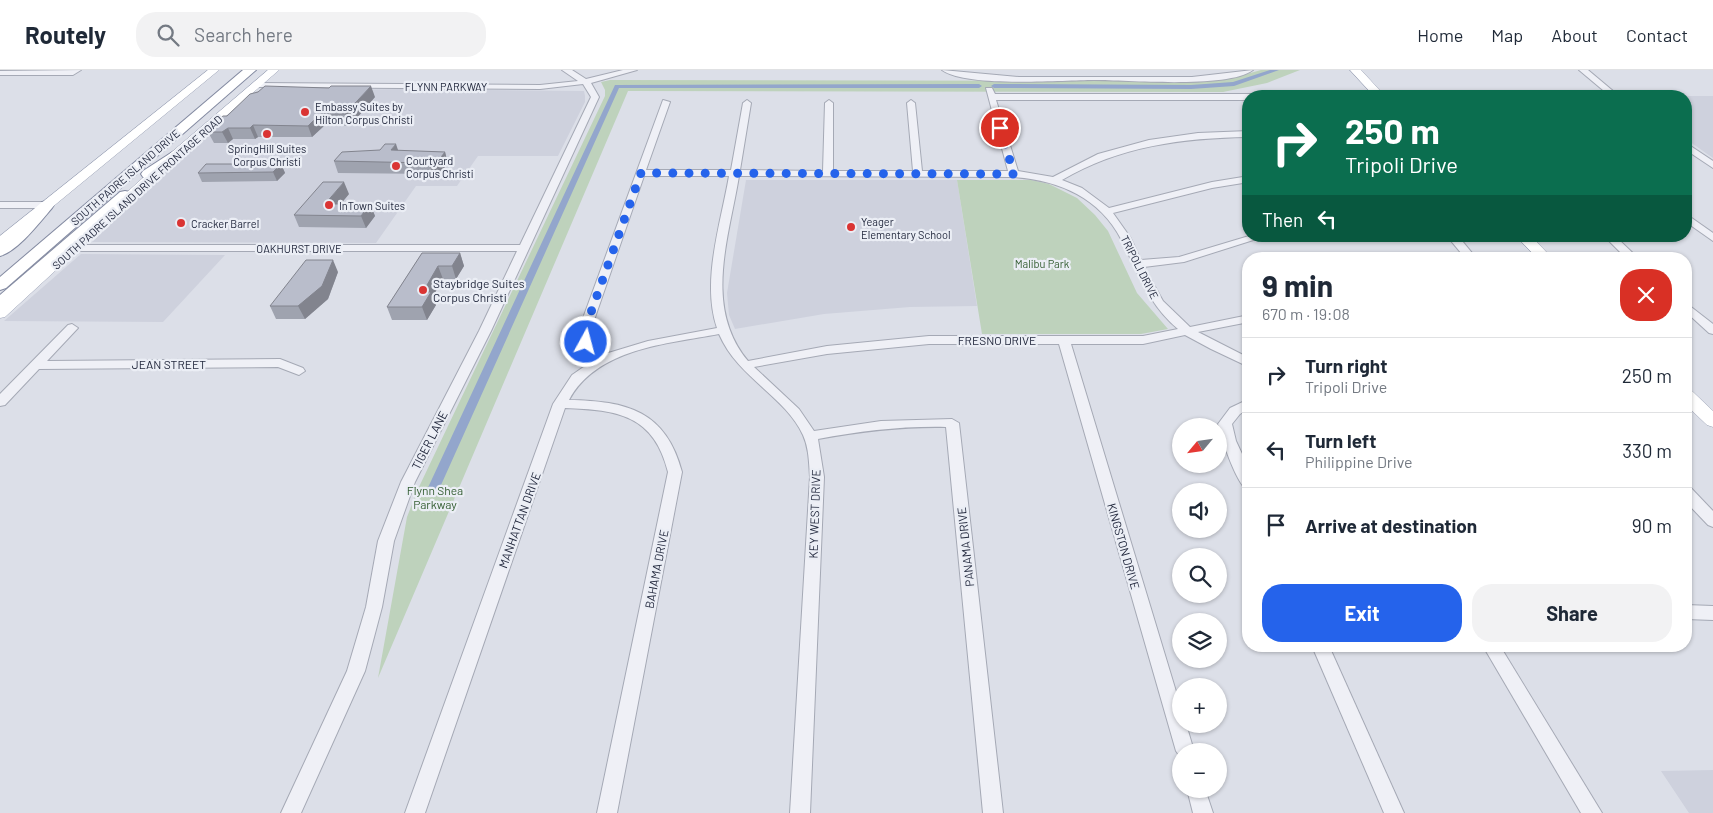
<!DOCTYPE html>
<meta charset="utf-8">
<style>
body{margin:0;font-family:Barlow,sans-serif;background:#f2f2f3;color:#1f2937;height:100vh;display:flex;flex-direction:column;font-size:19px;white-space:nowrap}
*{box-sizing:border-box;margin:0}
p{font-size:16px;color:#747a83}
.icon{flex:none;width:28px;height:28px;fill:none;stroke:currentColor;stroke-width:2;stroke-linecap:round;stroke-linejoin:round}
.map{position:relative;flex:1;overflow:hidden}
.side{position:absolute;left:1242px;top:182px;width:450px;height:400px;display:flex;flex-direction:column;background:#fff;border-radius:20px;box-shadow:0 1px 4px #0004}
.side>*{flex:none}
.hud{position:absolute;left:1242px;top:20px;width:450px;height:152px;border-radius:20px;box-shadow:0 1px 4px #0004;background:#0b6e4f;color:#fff;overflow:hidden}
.needle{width:32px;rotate:241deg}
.buttons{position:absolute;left:1172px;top:348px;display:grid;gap:10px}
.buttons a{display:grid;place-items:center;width:55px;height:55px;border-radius:50%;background:#fff;box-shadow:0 1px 4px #0004;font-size:25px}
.pin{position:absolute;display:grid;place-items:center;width:42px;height:42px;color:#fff;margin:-21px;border:2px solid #fff;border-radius:50%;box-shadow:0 1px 5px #0007}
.me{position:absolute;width:55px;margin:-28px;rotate:7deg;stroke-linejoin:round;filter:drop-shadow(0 0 4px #0008)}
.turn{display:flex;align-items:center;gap:18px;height:105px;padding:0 20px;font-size:22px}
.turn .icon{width:65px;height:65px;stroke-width:2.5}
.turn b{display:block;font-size:35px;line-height:42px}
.then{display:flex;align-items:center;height:48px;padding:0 20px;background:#0003;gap:10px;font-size:19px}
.round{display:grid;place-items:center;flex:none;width:52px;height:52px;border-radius:20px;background:#f2f2f3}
.summary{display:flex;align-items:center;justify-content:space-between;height:85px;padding:0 20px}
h1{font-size:30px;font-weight:700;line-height:38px}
.button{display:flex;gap:10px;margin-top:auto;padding:10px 20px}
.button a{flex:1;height:58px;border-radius:20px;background:#2563eb;color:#fff;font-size:20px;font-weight:700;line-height:58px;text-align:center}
.button a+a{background:#f2f2f3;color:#1f2937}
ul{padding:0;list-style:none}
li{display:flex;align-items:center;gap:15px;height:75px;padding:0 20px;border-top:1px solid #e0e1e3}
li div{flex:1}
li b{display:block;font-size:19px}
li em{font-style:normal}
header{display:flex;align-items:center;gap:30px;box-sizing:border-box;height:70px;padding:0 25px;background:#fff;border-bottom:1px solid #e0e1e3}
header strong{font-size:24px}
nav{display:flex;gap:28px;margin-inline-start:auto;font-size:18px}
.search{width:350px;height:45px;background:#f2f2f3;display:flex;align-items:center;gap:12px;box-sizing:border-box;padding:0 18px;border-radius:20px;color:#747a83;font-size:19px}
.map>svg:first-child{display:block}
.built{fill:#ced1dd}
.green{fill:#bed2bc}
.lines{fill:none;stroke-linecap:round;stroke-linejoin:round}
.canal{fill:#93a6cc;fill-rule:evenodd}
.minor-casing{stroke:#a5a9b5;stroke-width:2}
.major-casing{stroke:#9aa1b5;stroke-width:1}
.highway-casing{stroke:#8289a0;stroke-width:2}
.minor{fill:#eff0f6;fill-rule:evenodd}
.major{fill:#fff;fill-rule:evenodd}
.highway{fill:#fff;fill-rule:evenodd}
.wall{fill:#9fa3af}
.shaded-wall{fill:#82848e}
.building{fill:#b9bdcb;stroke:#82848e}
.route{stroke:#2563eb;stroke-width:9;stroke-dasharray:0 16.2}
.poi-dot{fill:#da3433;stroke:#ebeef5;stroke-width:2}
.labels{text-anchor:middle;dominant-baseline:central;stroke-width:4.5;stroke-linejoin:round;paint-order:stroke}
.far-street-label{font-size:11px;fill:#242a3f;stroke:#ebeef5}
.far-poi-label{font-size:11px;fill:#242a3f;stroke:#ebeef5;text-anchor:start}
.far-park-label{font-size:11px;fill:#325c30;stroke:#ebeef5}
.poi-label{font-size:12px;fill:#242a3f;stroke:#ebeef5;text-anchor:start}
.street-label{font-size:12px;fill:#242a3f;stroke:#ebeef5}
.park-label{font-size:12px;fill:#325c30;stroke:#ebeef5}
</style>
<header>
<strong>Routely</strong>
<div class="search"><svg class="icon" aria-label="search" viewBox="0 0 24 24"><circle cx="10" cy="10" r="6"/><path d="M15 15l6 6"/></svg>Search here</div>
<nav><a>Home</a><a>Map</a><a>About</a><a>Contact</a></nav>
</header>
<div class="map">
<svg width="1713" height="743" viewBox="0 0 1713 743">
<rect width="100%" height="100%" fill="#dcdfe8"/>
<!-- built -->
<g class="built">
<path d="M402 19 584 21 585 26V32L558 86H478L457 116H416L376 173 92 172 180 88 257 21Z"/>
<path d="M1625 26H1713V88L1686 69V26Z"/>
<path d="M746 110H957L977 236 910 237 824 244 735 259 729 245 727 223Z"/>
<path d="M81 184 225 185 163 252 4 251Z"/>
<path d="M1713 700V743H1689L1661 701Z"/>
</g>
<!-- green -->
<g class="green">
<path d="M1261 0H1300L1267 13 1223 22 628 21 378 608 407 447 418 419 605 26V20L601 12 610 10 1196 11 1233 8Z"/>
<path d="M957 110H1031L1049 114 1077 128 1095 145 1108 161 1137 223 1168 259 1141 264H982Z"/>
</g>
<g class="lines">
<!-- canal -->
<g class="canal">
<path d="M1270 0H1279L1234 16 1191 19 994 18 991 16 994 14 1191 15 1233 12Z"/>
<path d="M615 15 979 14 982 16 979 18H619L437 424 435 427H427L425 424Z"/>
</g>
<defs>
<g id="minor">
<path d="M81 0 73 5H0V1Z"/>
<path d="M562 0H572L586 9 623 0H637L591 13 599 27 491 261 415 412 394 471 382 537 365 601 301 743H281L347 601 366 537 378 471 401 412 479 261 517 181H75L70 178 75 175H520L591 27 583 14 540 19 258 17 254 15 258 13 540 15 578 11Z"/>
<path d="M942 0 1019 7H1192L1253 0C1228 19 1128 10 1094 10 1061 10 967 18 942 0Z"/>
<path d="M1579 0H1588L1619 26H1610Z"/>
<path d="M986 18H992L995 24H1249L1253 26H1249V30H996L1018 101 1053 107 1098 84 1149 70 1198 63 1249 61V67C1182 68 1120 76 1062 110L1082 118 1109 138 1212 112 1249 106V112L1212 118 1113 143 1130 167 1141 190 1179 187 1249 166H1266L1184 192 1144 197 1163 231 1190 257 1249 245V252L1198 262 1249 288V297L1211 279 1185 265 1143 274H1071L1181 638V654H1186L1194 681H1181V688L1176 681 1059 274H929L827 284 754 297 799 339 814 361 881 351 952 349 959 353 1003 743H983L946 357C903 356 861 361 818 369L824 407 810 743H790L810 407C809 393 809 378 803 365 785 326 738 308 719 264 667 274 597 278 569 330 627 331 666 341 682 402L617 743H597L668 402C654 345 618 340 565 338L425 743H405L553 334 572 305 595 289 580 272 579 259 663 30 670 32 646 100H731L743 33 747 30 751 33 740 100 823 101 825 33 829 30 833 33V101H913L907 33 911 30 915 33 922 101H1008ZM644 106H729C721 153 701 211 717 258L648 271 605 284 592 271 591 259ZM739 106 1014 107C1059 110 1100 128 1121 169 1138 202 1148 234 1178 259L1143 266H929L827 276 748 291C703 237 729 168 739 106Z"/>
<path d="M1686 73 1713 91V98L1686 80Z"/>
<path d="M0 132H47L52 135 47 138H0Z"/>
<path d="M1686 144 1713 163V171L1686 152Z"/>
<path d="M1447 166H1458L1477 189H1466Z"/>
<path d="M1604 166H1615L1639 189H1627Z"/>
<path d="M1686 233 1713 254V264L1709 263 1686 242Z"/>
<path d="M72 254 78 258 47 291 280 289 303 298 305 301 299 305 278 297 39 299 5 335 0 336V324L68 255Z"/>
<path d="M1249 329V339L1240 344 1232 354 1236 371 1249 399V421C1237 417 1221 367 1218 354L1230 338Z"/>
<path d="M1686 417 1691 418 1713 441V457L1708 455 1686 432Z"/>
<path d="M1686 535 1713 536V550L1686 549Z"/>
<path d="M1312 576H1329L1404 743H1384Z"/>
<path d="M1483 576H1500L1602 743H1581Z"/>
<path d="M1187 719H1205L1213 743H1193Z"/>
</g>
<g id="major">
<path d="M208 0H219L5 176 0 177V166Z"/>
<path d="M268 0H279L181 85 5 247 0 248V236L173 81Z"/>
<path d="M1350 0H1361L1385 26H1374Z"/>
<path d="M1516 166H1531L1553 189H1538Z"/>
<path d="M1686 320 1692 321 1713 341V357L1707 355 1686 335Z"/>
</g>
<g id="highway">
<path d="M243 0H256L6 218 0 220V207Z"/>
<path d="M177 79 184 83 182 86 153 107H143L141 104 143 101Z"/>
<path d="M125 121 130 122 132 125 130 128 6 238 0 239V225L120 122Z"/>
<path d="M47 131 52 132 54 135 52 138C40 152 18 181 0 186V173L42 132Z"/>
</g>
</defs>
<!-- minor casing -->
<use href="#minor" class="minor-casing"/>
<!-- major casing -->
<use href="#major" class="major-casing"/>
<!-- highway casing -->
<use href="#highway" class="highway-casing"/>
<!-- minor -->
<use href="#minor" class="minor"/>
<!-- major -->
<use href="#major" class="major"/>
<!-- highway -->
<use href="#highway" class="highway"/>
</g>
<!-- wall -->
<g class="wall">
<path d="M375 27 350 56 325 55 312 67H258L255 69H233L228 73H214L208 62 212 58 211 55 227 46Z"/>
<path d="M398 81 445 82 448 93 441 103 433 104 338 103 334 91Z"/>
<path d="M281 94 285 103 277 111 202 112 198 103Z"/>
<path d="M349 124 340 134H370L375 146 366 158 299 157 294 145Z"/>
<path d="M422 183H460L464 196 456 209H443L433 226 436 235 427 250H392L387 237Z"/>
<path d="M338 202 328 229 305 249H276L270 236Z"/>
</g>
<!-- shaded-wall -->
<g class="shaded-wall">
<path d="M371 16 375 27 350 56 345 44Z"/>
<path d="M320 44 325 55 312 67 308 56Z"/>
<path d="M253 55 258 67 255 69 250 58Z"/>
<path d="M228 58 233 69 228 73 222 62Z"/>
<path d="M396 74 400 86 391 80Z"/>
<path d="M445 82 448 93 441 103 433 104 429 93Z"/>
<path d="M281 94 285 103 277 111 273 102Z"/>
<path d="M344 112 349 124 331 146 325 134Z"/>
<path d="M370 134 375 146 366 158 361 146Z"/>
<path d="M460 183 464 196 456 209 452 196Z"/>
<path d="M333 190 338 202 328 229 305 249 298 236Z"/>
<path d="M438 196 443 209 433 226 436 235 427 250 422 237 423 222Z"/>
</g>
<!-- building -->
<g class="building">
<path d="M265 16 329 18 331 16H371L345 44H320L308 56 253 55 250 58H228L222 62H208L216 55H211L223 46H227L250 24 258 22Z"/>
<path d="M385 74H396L391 80 445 82 438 91 429 93 334 91 342 82 380 80Z"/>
<path d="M206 94H281L273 102 198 103Z"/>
<path d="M323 112H344L325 134H370L361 146 294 145Z"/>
<path d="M422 183H460L452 196H438L423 222H431L422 237H387Z"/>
<path d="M306 190H333L322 216 298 236H270Z"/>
</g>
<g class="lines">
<!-- route -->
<path class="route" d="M586 272 585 259 641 103 1014 104 1000 58"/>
</g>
<!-- markers -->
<g class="poi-dot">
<circle cx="305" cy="42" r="5"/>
<circle cx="267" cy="64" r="5"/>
<circle cx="396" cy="96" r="5"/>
<circle cx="329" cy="135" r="5"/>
<circle cx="181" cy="153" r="5"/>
<circle cx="851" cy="157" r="5"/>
<circle cx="423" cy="220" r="5"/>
</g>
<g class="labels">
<!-- far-street labels -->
<g class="far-street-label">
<text x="446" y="16">FLYNN PARKWAY</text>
<text transform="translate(125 107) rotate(-41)">SOUTH PADRE ISLAND DRIVE</text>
<text transform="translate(137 122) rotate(-42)">SOUTH PADRE ISLAND DRIVE FRONTAGE ROAD</text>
<text x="299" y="178">OAKHURST DRIVE</text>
<text transform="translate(1140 197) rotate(63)">TRIPOLI DRIVE</text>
</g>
<!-- far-poi labels -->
<g class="far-poi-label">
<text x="315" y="36">Embassy Suites by<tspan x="315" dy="13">Hilton Corpus Christi</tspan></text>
<text x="267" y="78" text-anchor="middle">SpringHill Suites<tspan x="267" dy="13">Corpus Christi</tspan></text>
<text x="406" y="90">Courtyard<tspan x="406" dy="13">Corpus Christi</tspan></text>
<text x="339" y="135">InTown Suites</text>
<text x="861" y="151">Yeager<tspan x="861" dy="13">Elementary School</tspan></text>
<text x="191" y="153">Cracker Barrel</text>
</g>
<!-- far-park labels -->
<g class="far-park-label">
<text x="1042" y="193">Malibu Park</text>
</g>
<!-- poi labels -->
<g class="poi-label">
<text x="433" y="213">Staybridge Suites<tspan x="433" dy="14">Corpus Christi</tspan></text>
</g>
<!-- street labels -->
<g class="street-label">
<text x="997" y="270">FRESNO DRIVE</text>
<text x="169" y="294">JEAN STREET</text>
<text transform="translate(429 370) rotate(-63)">TIGER LANE</text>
<text transform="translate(814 444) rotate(-88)">KEY WEST DRIVE</text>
<text transform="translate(519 450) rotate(-70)">MANHATTAN DRIVE</text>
<text transform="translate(1124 476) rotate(74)">KINGSTON DRIVE</text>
<text transform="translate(965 477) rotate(-96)">PANAMA DRIVE</text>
<text transform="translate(656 499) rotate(-79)">BAHAMA DRIVE</text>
</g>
<!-- park labels -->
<g class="park-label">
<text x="435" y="420">Flynn Shea<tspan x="435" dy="14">Parkway</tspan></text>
</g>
</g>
</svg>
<div class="buttons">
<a><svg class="needle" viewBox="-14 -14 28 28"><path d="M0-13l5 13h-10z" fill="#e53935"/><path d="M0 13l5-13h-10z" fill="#747a83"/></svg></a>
<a><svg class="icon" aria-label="sound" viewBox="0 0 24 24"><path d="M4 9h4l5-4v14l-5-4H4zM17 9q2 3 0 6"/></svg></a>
<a><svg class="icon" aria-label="search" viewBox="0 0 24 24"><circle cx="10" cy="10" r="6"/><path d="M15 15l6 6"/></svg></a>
<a><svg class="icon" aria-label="layers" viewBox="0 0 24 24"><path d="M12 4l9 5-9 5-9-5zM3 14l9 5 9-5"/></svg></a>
<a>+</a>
<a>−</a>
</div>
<div class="pin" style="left:1000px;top:58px;background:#d93025"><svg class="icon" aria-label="arrive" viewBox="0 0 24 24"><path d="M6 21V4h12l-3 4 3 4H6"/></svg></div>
<svg class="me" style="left:586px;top:272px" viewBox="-20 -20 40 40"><circle r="17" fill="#2563eb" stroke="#fff" stroke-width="3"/><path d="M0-11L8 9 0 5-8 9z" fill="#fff"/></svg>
<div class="hud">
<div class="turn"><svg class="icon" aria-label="right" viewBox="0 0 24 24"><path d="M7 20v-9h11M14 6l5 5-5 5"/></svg><div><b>250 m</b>Tripoli Drive</div></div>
<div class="then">Then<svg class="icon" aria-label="left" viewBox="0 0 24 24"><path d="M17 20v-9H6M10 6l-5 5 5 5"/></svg></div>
</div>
<section class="side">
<div class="summary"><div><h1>9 min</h1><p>670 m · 19:08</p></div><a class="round" style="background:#d93025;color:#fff"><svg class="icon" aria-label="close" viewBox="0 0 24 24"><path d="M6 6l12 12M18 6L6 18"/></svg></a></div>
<ul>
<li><svg class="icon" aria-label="right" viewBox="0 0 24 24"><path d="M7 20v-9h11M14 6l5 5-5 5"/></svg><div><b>Turn right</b><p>Tripoli Drive</p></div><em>250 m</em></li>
<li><svg class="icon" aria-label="left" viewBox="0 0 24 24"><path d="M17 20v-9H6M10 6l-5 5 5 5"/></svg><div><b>Turn left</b><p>Philippine Drive</p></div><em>330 m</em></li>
<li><svg class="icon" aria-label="arrive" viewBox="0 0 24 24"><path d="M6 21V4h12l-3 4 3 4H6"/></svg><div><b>Arrive at destination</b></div><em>90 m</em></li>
</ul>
<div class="button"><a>Exit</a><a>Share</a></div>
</section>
</div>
